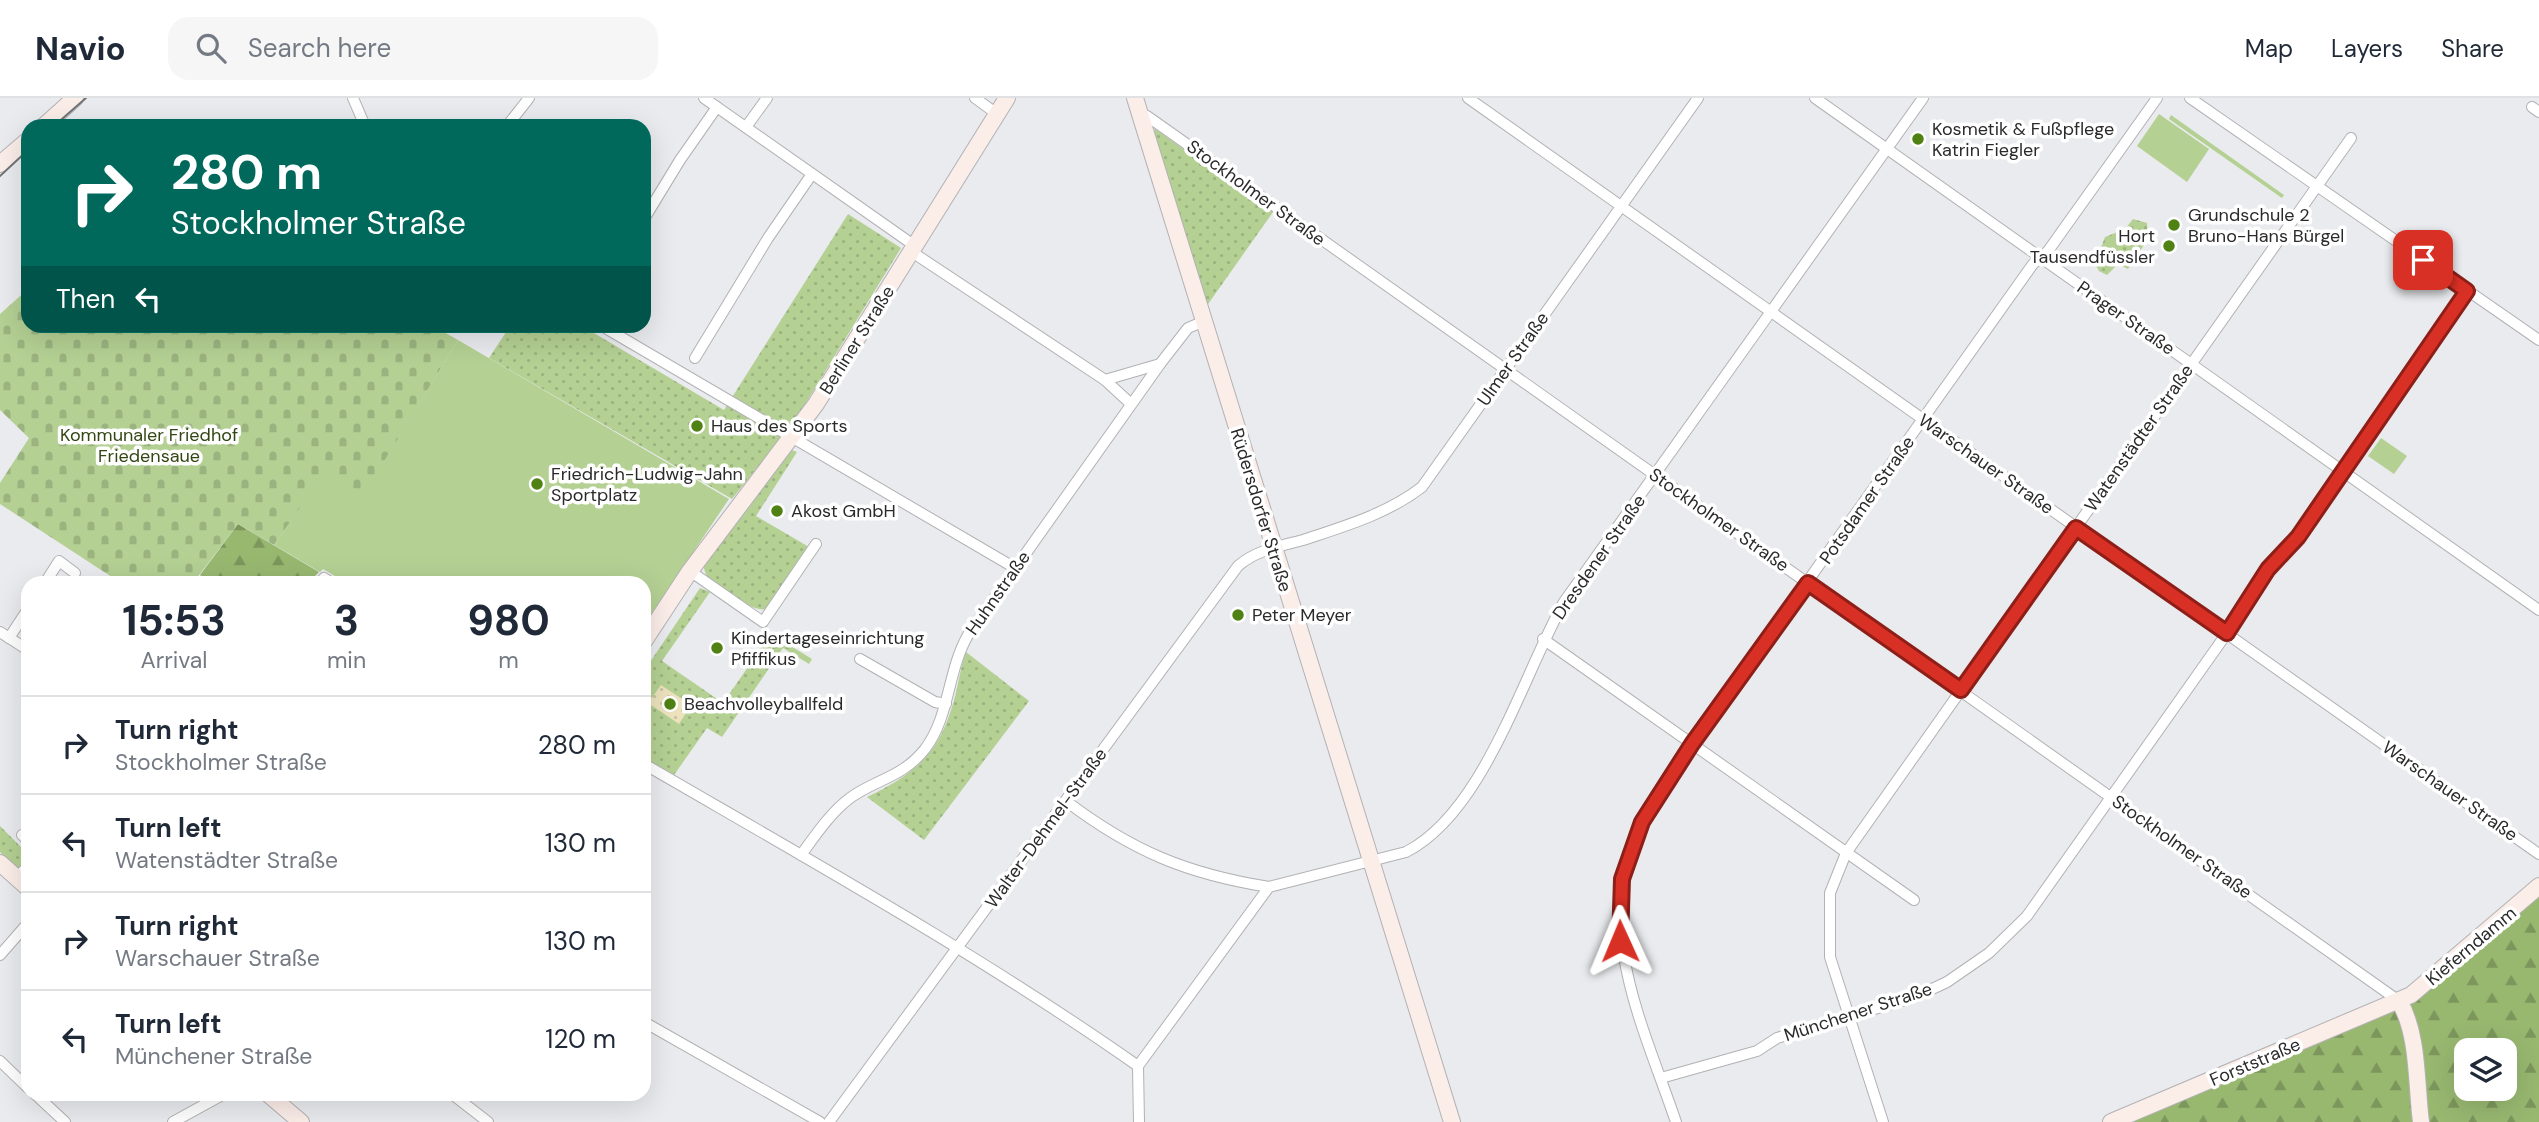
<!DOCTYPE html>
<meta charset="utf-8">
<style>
body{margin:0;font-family:"DM Sans",sans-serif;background:#f6f6f7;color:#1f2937;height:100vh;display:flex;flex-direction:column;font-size:26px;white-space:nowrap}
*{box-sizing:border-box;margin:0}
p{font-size:23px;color:#747a83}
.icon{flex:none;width:38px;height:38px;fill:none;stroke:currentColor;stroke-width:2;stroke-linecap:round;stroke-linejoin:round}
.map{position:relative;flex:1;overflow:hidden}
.panel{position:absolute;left:21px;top:478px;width:630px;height:525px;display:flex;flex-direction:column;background:#fff;border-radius:21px;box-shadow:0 7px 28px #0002}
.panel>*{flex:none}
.guide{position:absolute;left:21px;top:21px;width:630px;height:214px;border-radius:21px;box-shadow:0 7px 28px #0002;background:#00695c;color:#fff;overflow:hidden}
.tools{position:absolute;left:2454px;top:940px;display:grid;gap:14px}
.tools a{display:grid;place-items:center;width:63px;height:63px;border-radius:14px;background:#fff;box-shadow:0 7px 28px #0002;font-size:35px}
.pin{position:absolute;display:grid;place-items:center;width:60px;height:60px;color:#fff;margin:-30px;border-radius:14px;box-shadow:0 4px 10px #0006}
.me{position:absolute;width:77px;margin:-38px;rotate:359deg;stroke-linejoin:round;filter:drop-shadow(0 0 5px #0008)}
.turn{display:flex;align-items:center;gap:24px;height:147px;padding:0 35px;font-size:32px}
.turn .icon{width:91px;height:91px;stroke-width:2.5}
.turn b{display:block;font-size:49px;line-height:60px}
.then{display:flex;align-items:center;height:66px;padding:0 35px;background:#0003;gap:14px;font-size:26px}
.eta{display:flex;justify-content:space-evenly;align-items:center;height:119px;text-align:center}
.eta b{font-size:42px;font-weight:700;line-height:49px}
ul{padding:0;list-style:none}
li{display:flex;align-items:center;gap:21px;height:98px;padding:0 35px;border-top:2px solid #e0e1e3}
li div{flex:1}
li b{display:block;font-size:26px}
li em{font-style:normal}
header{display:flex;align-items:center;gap:42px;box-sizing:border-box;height:98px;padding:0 35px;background:#fff;border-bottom:2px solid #e0e1e3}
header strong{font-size:33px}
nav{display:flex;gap:38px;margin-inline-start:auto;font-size:24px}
.search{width:490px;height:63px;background:#f6f6f7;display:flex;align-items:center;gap:18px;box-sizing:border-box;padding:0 24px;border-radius:21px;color:#747a83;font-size:26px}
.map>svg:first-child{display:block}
.grass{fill:url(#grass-dots)}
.forest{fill:url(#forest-firs);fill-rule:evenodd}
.sand{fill:url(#sand-dots)}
.cemetery{fill:url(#cemetery-stones)}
.garden{fill:#b4d093}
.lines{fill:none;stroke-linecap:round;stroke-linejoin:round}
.street-casing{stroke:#b2b2b5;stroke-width:12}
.secondary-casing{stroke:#b2b2b5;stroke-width:18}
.street{stroke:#fff;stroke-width:10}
.secondary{stroke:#fbede8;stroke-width:16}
.tram{stroke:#727375;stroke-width:2}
.route-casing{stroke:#8d1f18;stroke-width:18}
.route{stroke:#d93025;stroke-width:12}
.poi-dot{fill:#4f8113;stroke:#fff;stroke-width:2.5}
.labels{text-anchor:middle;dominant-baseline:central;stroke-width:7;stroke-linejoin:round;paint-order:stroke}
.poi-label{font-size:18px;fill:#2a2a2b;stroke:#fff;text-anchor:start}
.street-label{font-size:18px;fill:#2a2a2b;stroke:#fff}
.park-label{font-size:18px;fill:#324612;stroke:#fff}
</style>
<header>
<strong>Navio</strong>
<div class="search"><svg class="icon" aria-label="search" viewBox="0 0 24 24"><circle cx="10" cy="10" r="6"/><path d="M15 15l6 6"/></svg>Search here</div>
<nav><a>Map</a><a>Layers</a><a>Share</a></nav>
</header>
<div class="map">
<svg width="2539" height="1024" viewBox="0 0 2539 1024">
<defs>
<pattern id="grass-dots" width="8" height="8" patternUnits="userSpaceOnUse" patternTransform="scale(1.75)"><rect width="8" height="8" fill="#b4d093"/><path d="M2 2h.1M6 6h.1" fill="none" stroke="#9bb37f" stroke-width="1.8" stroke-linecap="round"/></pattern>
<pattern id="forest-firs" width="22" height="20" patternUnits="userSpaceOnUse" patternTransform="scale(1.75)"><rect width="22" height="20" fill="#98b870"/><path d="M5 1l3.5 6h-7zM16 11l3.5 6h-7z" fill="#7c965c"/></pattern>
<pattern id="sand-dots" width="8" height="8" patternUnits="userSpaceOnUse" patternTransform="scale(1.75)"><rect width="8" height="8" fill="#ece2bd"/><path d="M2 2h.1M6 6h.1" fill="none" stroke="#cbc2a3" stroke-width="1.8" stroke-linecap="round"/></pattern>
<pattern id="cemetery-stones" width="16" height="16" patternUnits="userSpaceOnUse" patternTransform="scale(1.75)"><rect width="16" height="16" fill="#b4d093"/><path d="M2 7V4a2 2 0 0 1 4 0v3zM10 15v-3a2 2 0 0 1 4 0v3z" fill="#9bb37f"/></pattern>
</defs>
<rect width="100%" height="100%" fill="#eaebee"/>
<!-- grass -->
<g class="grass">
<path d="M1155 31 1273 114 1206 209 1153 37Z"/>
<path d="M848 116 901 150 796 321 732 401 489 260 510 228H582L724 312Z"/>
<path d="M2133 121 2147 125 2148 141 2128 171 2118 166 2107 177 2099 173 2095 166 2105 139 2125 131Z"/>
<path d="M789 351 797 354 756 418 809 449 767 511C754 515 717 491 709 481 705 477 704 470 703 465Z"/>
<path d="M700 490 710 494 662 563 723 605 771 536 812 561 809 566 783 550 722 639 707 630 674 677 644 660V573Z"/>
<path d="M966 554 1029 603 924 742 867 699C910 678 936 660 951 612 958 593 959 573 966 554Z"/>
<path d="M0 728 28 756V782L0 754Z"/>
</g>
<!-- forest -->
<g class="forest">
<path d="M238 426 319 474 308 485H210L200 477Z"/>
<path d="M2539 797V1024H2123L2387 914ZM2466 952H2504V990H2466Z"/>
</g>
<!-- sand -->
<path class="sand" d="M661 587 691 607 679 626 648 605Z"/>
<!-- cemetery -->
<path class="cemetery" d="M28 191V228H433L458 242 364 397 325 375 274 447 238 426 193 485H121L0 406V385L29 340 0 312V216Z"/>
<!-- garden -->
<g class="garden">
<path d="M2159 16 2209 51 2187 84 2137 48Z"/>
<path d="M2171 17 2284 97 2282 100 2169 21Z"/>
<path d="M458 242 729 401 644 527V485H347L323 471 320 474 274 447 325 374 364 396Z"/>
<path d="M2381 340 2407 358 2394 376 2368 358Z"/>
</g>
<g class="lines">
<defs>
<g id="street">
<path d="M353 0 365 28"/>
<path d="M704 0 915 148"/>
<path d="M975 0 997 16"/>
<path d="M1468 0 2539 756"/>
<path d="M1815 0 2539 512"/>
<path d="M2190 0 2539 242"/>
<path d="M2532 9 2539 14"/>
<path d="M1141 20 1147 18 2399 903"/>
<path d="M507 28 529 0"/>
<path d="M746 29 767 0"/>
<path d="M644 121 680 62 717 9"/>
<path d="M912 154 1105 282 1131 306"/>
<path d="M602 228 1015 470"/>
<path d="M695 260 768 140 812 76"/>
<path d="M1105 282 1160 266"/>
<path d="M690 473 763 524 816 446"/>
<path d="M45 485 59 463 75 475"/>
<path d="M319 485 324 480 332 485"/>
<path d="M0 534 28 552"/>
<path d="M9 540 28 511"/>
<path d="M1543 541 1914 802"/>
<path d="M860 561 935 604 946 606"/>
<path d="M644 666C811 763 980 857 1138 968"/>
<path d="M1066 703C1132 753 1187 776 1269 789"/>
<path d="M22 737 28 743"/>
<path d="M801 757C815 738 830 715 850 700 876 681 902 680 925 651 950 618 947 574 968 537L1160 266 1188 230 1202 224"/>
<path d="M17 780 28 768"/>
<path d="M0 857 28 825"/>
<path d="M644 924 820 1024"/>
<path d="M0 963 28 990"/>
<path d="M1661 980 1757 953 1777 940 1915 899 1947 884 1989 855 2027 818 2227 535 2268 471 2298 439 2467 193"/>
<path d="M35 996 65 1024"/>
<path d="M452 996 488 1024"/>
<path d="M173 1024 224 996"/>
<path d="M829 1024 1238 468C1256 452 1281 448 1303 442 1345 428 1387 416 1422 389L1698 0"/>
<path d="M1139 1024 1138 968 1269 789 1406 754C1484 714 1522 579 1564 504L1923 0"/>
<path d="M1676 1024C1642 924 1593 831 1640 727 1653 698 1675 672 1692 646L2033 166 2048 153 2157 0"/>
<path d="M1883 1024 1830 859V795L1846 755 2351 40"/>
</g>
<g id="secondary">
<path d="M1135 0 1452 1024"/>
<path d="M44 28 75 0"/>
<path d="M0 66 28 42"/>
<path d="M644 543 690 473 816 306 1007 0"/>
<path d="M0 765 28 790"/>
<path d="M2399 903C2419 936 2416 987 2421 1024"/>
<path d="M268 996 301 1024"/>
<path d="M2111 1024 2411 897 2539 788"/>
</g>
</defs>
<!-- street casing -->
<use href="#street" class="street-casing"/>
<!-- secondary casing -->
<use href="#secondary" class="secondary-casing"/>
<!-- street -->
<use href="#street" class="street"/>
<!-- secondary -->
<use href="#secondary" class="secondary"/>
<!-- tram -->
<g class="tram">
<path d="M54 28 86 0"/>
<path d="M0 78 28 52"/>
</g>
</g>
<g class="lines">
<defs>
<path id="route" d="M1620 843 1622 781 1642 724 1692 646 1808 485 1961 592 2076 430 2227 535 2268 471 2298 439 2467 193 2423 162"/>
</defs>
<!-- route casing -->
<use href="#route" class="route-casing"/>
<!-- route -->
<use href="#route" class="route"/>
</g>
<!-- markers -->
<g class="poi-dot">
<circle cx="1918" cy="41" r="7"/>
<circle cx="2174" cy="127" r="7"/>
<circle cx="2169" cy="148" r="7"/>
<circle cx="697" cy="328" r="7"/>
<circle cx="537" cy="386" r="7"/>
<circle cx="777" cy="413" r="7"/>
<circle cx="1238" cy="517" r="7"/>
<circle cx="717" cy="550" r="7"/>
<circle cx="670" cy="606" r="7"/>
</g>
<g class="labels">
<!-- poi labels -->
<g class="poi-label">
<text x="1932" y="31">Kosmetik &amp; Fußpflege<tspan x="1932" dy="21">Katrin Fiegler</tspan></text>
<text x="2188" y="117">Grundschule 2<tspan x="2188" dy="21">Bruno-Hans Bürgel</tspan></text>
<text x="2155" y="138" text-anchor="end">Hort<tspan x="2155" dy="21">Tausendfüssler</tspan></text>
<text x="711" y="328">Haus des Sports</text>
<text x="551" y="376">Friedrich-Ludwig-Jahn<tspan x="551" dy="21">Sportplatz</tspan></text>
<text x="791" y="413">Akost GmbH</text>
<text x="1252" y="517">Peter Meyer</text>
<text x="731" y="540">Kindertageseinrichtung<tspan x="731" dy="21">Pfiffikus</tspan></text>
<text x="684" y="606">Beachvolleyballfeld</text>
</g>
<!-- street labels -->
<g class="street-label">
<text transform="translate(1256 95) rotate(36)">Stockholmer Straße</text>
<text transform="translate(2126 220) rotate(35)">Prager Straße</text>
<text transform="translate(857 242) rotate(-58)">Berliner Straße</text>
<text transform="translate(1513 261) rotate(-55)">Ulmer Straße</text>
<text transform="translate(2139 340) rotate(-55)">Watenstädter Straße</text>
<text transform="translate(1986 366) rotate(35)">Warschauer Straße</text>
<text transform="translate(1867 402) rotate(-55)">Potsdamer Straße</text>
<text transform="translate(1261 412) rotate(73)">Rüdersdorfer Straße</text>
<text transform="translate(1719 422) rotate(35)">Stockholmer Straße</text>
<text transform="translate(1599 459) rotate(-55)">Dresdener Straße</text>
<text transform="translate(998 495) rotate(-55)">Huhnstraße</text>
<text transform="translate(2450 693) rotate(35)">Warschauer Straße</text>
<text transform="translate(1046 730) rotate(-54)">Walter-Dehmel-Straße</text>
<text transform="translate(2182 749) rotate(35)">Stockholmer Straße</text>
<text transform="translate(2471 848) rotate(-40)">Kieferndamm</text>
<text transform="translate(1858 914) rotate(-18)">Münchener Straße</text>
<text transform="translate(2255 964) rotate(-23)">Forststraße</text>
</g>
<!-- park labels -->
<g class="park-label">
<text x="149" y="337">Kommunaler Friedhof<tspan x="149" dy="21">Friedensaue</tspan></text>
</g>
</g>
</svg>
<div class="tools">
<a><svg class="icon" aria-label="layers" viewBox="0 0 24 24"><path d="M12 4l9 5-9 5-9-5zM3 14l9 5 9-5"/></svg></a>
</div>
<div class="pin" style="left:2423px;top:162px;background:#d93025"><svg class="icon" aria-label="arrive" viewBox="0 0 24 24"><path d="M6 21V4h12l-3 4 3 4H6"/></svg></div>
<svg class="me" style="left:1620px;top:843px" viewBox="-20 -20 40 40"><path d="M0-17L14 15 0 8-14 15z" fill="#d93025" stroke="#fff" stroke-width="4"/></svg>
<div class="guide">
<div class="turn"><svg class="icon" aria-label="right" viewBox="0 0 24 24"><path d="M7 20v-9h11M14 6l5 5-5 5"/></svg><div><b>280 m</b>Stockholmer Straße</div></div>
<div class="then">Then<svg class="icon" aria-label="left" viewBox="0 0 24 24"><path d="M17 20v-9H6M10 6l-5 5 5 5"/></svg></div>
</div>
<section class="panel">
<div class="eta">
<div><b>15:53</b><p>Arrival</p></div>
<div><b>3</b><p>min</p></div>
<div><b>980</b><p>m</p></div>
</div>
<ul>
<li><svg class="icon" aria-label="right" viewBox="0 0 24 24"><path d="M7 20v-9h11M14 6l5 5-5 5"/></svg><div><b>Turn right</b><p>Stockholmer Straße</p></div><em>280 m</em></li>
<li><svg class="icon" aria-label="left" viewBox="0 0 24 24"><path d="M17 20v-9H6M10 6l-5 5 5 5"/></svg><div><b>Turn left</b><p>Watenstädter Straße</p></div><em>130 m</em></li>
<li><svg class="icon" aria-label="right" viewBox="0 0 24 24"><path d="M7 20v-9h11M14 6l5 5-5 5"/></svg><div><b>Turn right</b><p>Warschauer Straße</p></div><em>130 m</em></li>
<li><svg class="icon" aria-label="left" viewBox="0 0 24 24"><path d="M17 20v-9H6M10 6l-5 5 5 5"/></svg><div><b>Turn left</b><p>Münchener Straße</p></div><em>120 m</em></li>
</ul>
</section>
</div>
